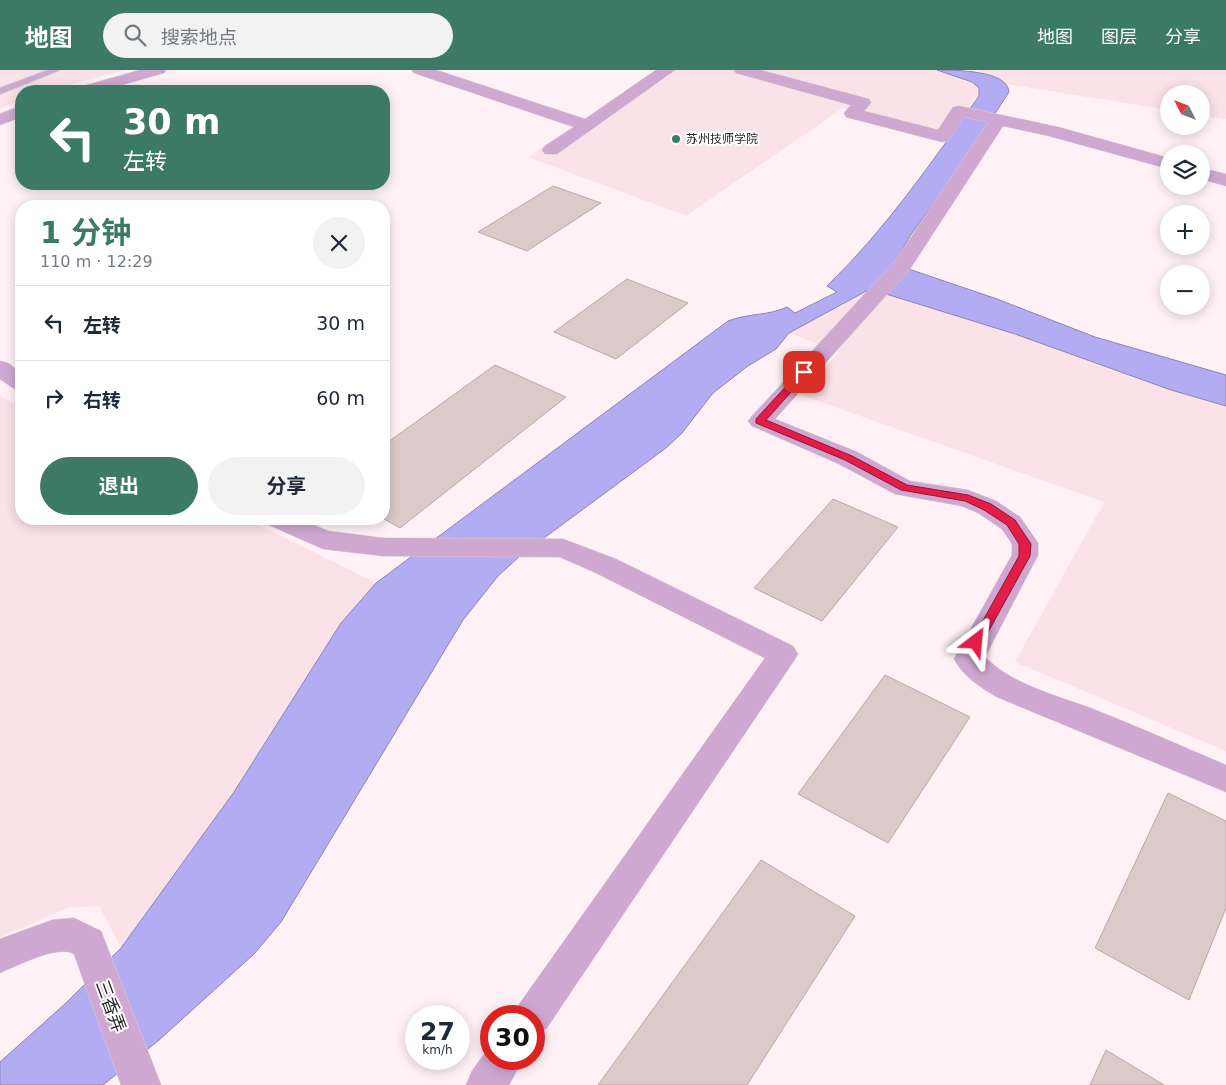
<!DOCTYPE html>
<html lang="zh">
<meta charset="utf-8">
<style>
body{margin:0;font-family:"DejaVu Sans","Noto Sans SC",sans-serif;background:#f2f2f3;color:#1f2937;height:100vh;display:flex;flex-direction:column;font-size:19px;white-space:nowrap}
*{box-sizing:border-box;margin:0}
p{font-size:16px;color:#747a83}
.icon{flex:none;width:28px;height:28px;fill:none;stroke:currentColor;stroke-width:2;stroke-linecap:round;stroke-linejoin:round}
.map{position:relative;flex:1;overflow:hidden}
.sheet{position:absolute;left:15px;top:130px;width:375px;height:325px;display:flex;flex-direction:column;background:#fff;border-radius:20px;box-shadow:0 2px 12px #0003}
.sheet>*{flex:none}
.banner{position:absolute;left:15px;top:15px;width:375px;height:105px;border-radius:20px;box-shadow:0 2px 12px #0003;background:#3d7a66;color:#fff;overflow:hidden}
.needle{width:32px;rotate:312deg}
.fabs{position:absolute;left:1160px;top:15px;display:grid;gap:10px}
.fabs a{display:grid;place-items:center;width:50px;height:50px;border-radius:50%;background:#fff;box-shadow:0 2px 12px #0003;font-size:25px}
.speed{position:absolute;left:405px;top:935px;display:flex;gap:10px;font-size:25px;font-weight:700;text-align:center}
.speed>*{display:grid;place-content:center;width:65px;height:65px;border-radius:50%;background:#fff;box-shadow:0 2px 12px #0003;line-height:1}
.speed small{font-size:12px;font-weight:400}
.speed .limit{border:8px solid #d22;background:#fff;color:#111}
.pin{position:absolute;display:grid;place-items:center;width:42px;height:42px;color:#fff;margin:-21px;border-radius:10px;box-shadow:0 2px 8px #0006}
.me{position:absolute;width:55px;margin:-28px;rotate:29deg;stroke-linejoin:round;filter:drop-shadow(0 0 4px #0008)}
.turn{display:flex;align-items:center;gap:18px;height:105px;padding:0 25px;font-size:22px}
.turn .icon{width:65px;height:65px;stroke-width:2.5}
.turn b{display:block;font-size:35px;line-height:42px}
.round{display:grid;place-items:center;flex:none;width:52px;height:52px;border-radius:26px;background:#f2f2f3}
.headline{display:flex;align-items:center;justify-content:space-between;height:85px;padding:0 25px}
h1{font-size:30px;font-weight:700;line-height:38px;color:#3d7a66}
.action{display:flex;gap:10px;margin-top:auto;padding:10px 25px}
.action a{flex:1;height:58px;border-radius:30px;background:#3d7a66;color:#fff;font-size:20px;font-weight:700;line-height:58px;text-align:center}
.action a+a{background:#f2f2f3;color:#1f2937}
ul{padding:0;list-style:none}
li{display:flex;align-items:center;gap:15px;height:75px;padding:0 25px;border-top:1px solid #e0e1e3}
li div{flex:1}
li b{display:block;font-size:19px}
li em{font-style:normal}
header{display:flex;align-items:center;gap:30px;box-sizing:border-box;height:70px;padding:0 25px;background:#3d7a66;color:#fff}
header strong{font-size:24px}
nav{display:flex;gap:28px;margin-inline-start:auto;font-size:18px}
.search{width:350px;height:45px;background:#f2f2f3;display:flex;align-items:center;gap:12px;box-sizing:border-box;padding:0 18px;border-radius:28px;color:#747a83;font-size:19px}
.map>svg:first-child{display:block}
.built{fill:#fbe2e9}
.water{fill:#b4acf2;stroke:#8b84b5}
.building{fill:#dbcac7;stroke:#b9a9a5}
.lines{fill:none;stroke-linecap:round;stroke-linejoin:round}
.service-casing{stroke:#d9ccd0;stroke-width:2}
.minor-casing{stroke:#d9ccd0;stroke-width:1}
.tertiary-casing{stroke:#d9ccd0;stroke-width:1}
.service{fill:#cea8d1;fill-rule:evenodd}
.minor{fill:#cea8d1;fill-rule:evenodd}
.tertiary{fill:#cea8d1;fill-rule:evenodd}
.route{fill:#e11d48;stroke:#92132f}
.poi-dot{fill:#3d7a66;stroke:#fff;stroke-width:2}
.labels{text-anchor:middle;dominant-baseline:central;stroke-width:4;stroke-linejoin:round;paint-order:stroke}
.far-poi-label{font-size:12px;fill:#2b2527;stroke:#fff;text-anchor:start}
.near-street-label{font-size:18px;fill:#2b2527;stroke:#fff}
</style>
<header>
<strong>地图</strong>
<div class="search"><svg class="icon" aria-label="search" viewBox="0 0 24 24"><circle cx="10" cy="10" r="6"/><path d="M15 15l6 6"/></svg>搜索地点</div>
<nav><a>地图</a><a>图层</a><a>分享</a></nav>
</header>
<div class="map">
<svg width="1226" height="1015" viewBox="0 0 1226 1015">
<rect width="100%" height="100%" fill="#fff1f5"/>
<!-- built -->
<g class="built">
<path d="M0 0H126L44 21H21V30L0 39Z"/>
<path d="M657 0H937L972 12 979 18 980 22 950 67 843 38 686 146 528 87Z"/>
<path d="M977 0H1226V49L1201 45V24H1169V40L1006 14Z"/>
<path d="M870 219 1015 264 1171 320 1226 336V681L1015 592 1104 432 801 325 839 282 789 263Z"/>
<path d="M0 326 21 337V449H247L376 513 341 553 234 722 121 878 99 836 68 838 0 867Z"/>
</g>
<!-- water -->
<path class="water" d="M937 0C954 0 1008 0 1009 22L972 79 910 166 894 194 997 229 1095 267 1226 305V336L1171 320 1015 264 870 219 789 263 776 279 748 296 713 323 682 363 666 378 521 485 498 506 463 550 281 852 254 884 158 971 103 1015H0V992L66 933 121 878 234 722 341 553 376 513 728 251C748 243 768 246 787 237L795 243 837 222 827 216C885 160 932 92 979 26V18L972 12Z"/>
<!-- building -->
<g class="building">
<path d="M553 116 601 133 527 181 478 162Z"/>
<path d="M627 209 688 233 616 289 554 262Z"/>
<path d="M495 295 566 327 400 458 384 449V375Z"/>
<path d="M833 429 898 457 822 551 754 518Z"/>
<path d="M885 605 970 647 888 773 798 724Z"/>
<path d="M1168 723 1226 751V838L1189 930 1095 878Z"/>
<path d="M761 790 855 846 747 1015H598Z"/>
<path d="M1106 980 1164 1015H1090Z"/>
</g>
<g class="lines">
<defs>
<path id="service" d="M48 0H60L0 24V18Z"/>
<g id="minor">
<path d="M140 0H166L164 3 100 21H75L77 18Z"/>
<path d="M412 0H436L585 49 656 0H675L557 84H545L542 80 545 76 574 57 414 3Z"/>
<path d="M734 0H760L869 29 871 33 864 41 938 60 953 37 959 36 1058 57 1169 88V99L1049 66 1003 56 910 199 775 349 857 382 910 411 968 420 996 431 1020 447 1038 473V485L985 587C1015 617 1060 626 1098 641 1141 658 1183 677 1226 695V722L997 627C980 617 964 607 954 589L1012 485V474L1002 459 978 443 962 436 895 424 839 394 752 356 748 351 752 346 895 191 988 52 964 47 948 71 942 72 846 47 844 43 851 35 736 3Z"/>
<path d="M21 36V47L0 55V44Z"/>
<path d="M1201 98 1226 104V116L1201 109Z"/>
<path d="M0 291 8 293 21 303V320L13 318 0 309Z"/>
<path d="M265 449H300L328 461 383 468 563 469 616 489 793 576 798 584 793 592 546 959 534 964V946H514L520 933 765 588 596 503 560 487 383 486 323 479 269 455Z"/>
<path d="M491 975V989H523L509 1015H466L472 1001Z"/>
</g>
<path id="tertiary" d="M74 848 101 861 161 1015H121L74 884C59 874 16 896 0 903V869L52 850Z"/>
</defs>
<!-- service casing -->
<use href="#service" class="service-casing"/>
<!-- minor casing -->
<use href="#minor" class="minor-casing"/>
<!-- tertiary casing -->
<use href="#tertiary" class="tertiary-casing"/>
<!-- service -->
<use href="#service" class="service"/>
<!-- minor -->
<use href="#minor" class="minor"/>
<!-- tertiary -->
<use href="#tertiary" class="tertiary"/>
</g>
<!-- route -->
<path class="route" d="M801 300 809 302 766 350 852 386 907 415 968 425 991 434 1015 450 1031 474 1030 486 981 575H972L971 572 1019 486V474L1007 455 984 440 965 431 901 420 845 390 756 353V349Z"/>
<!-- markers -->
<circle class="poi-dot" cx="676" cy="69" r="5"/>
<g class="labels">
<!-- far-poi labels -->
<g class="far-poi-label">
<text x="686" y="69">苏州技师学院</text>
</g>
<!-- near-street labels -->
<g class="near-street-label">
<text transform="translate(111 936) rotate(70)">三香弄</text>
</g>
</g>
</svg>
<div class="fabs">
<a><svg class="needle" viewBox="-14 -14 28 28"><path d="M0-13l5 13h-10z" fill="#e53935"/><path d="M0 13l5-13h-10z" fill="#747a83"/></svg></a>
<a><svg class="icon" aria-label="layers" viewBox="0 0 24 24"><path d="M12 4l9 5-9 5-9-5zM3 14l9 5 9-5"/></svg></a>
<a>+</a>
<a>−</a>
</div>
<div class="speed"><div>27<small>km/h</small></div><div class="limit">30</div></div>
<div class="pin" style="left:804px;top:302px;background:#d93025"><svg class="icon" aria-label="arrive" viewBox="0 0 24 24"><path d="M6 21V4h12l-3 4 3 4H6"/></svg></div>
<svg class="me" style="left:976px;top:572px" viewBox="-20 -20 40 40"><path d="M0-17L14 15 0 8-14 15z" fill="#e11d48" stroke="#fff" stroke-width="4"/></svg>
<div class="banner">
<div class="turn"><svg class="icon" aria-label="left" viewBox="0 0 24 24"><path d="M17 20v-9H6M10 6l-5 5 5 5"/></svg><div><b>30 m</b>左转</div></div>
</div>
<section class="sheet">
<div class="headline"><div><h1>1 分钟</h1><p>110 m · 12:29</p></div><a class="round"><svg class="icon" aria-label="close" viewBox="0 0 24 24"><path d="M6 6l12 12M18 6L6 18"/></svg></a></div>
<ul>
<li><svg class="icon" aria-label="left" viewBox="0 0 24 24"><path d="M17 20v-9H6M10 6l-5 5 5 5"/></svg><div><b>左转</b></div><em>30 m</em></li>
<li><svg class="icon" aria-label="right" viewBox="0 0 24 24"><path d="M7 20v-9h11M14 6l5 5-5 5"/></svg><div><b>右转</b></div><em>60 m</em></li>
</ul>
<div class="action"><a>退出</a><a>分享</a></div>
</section>
</div>
